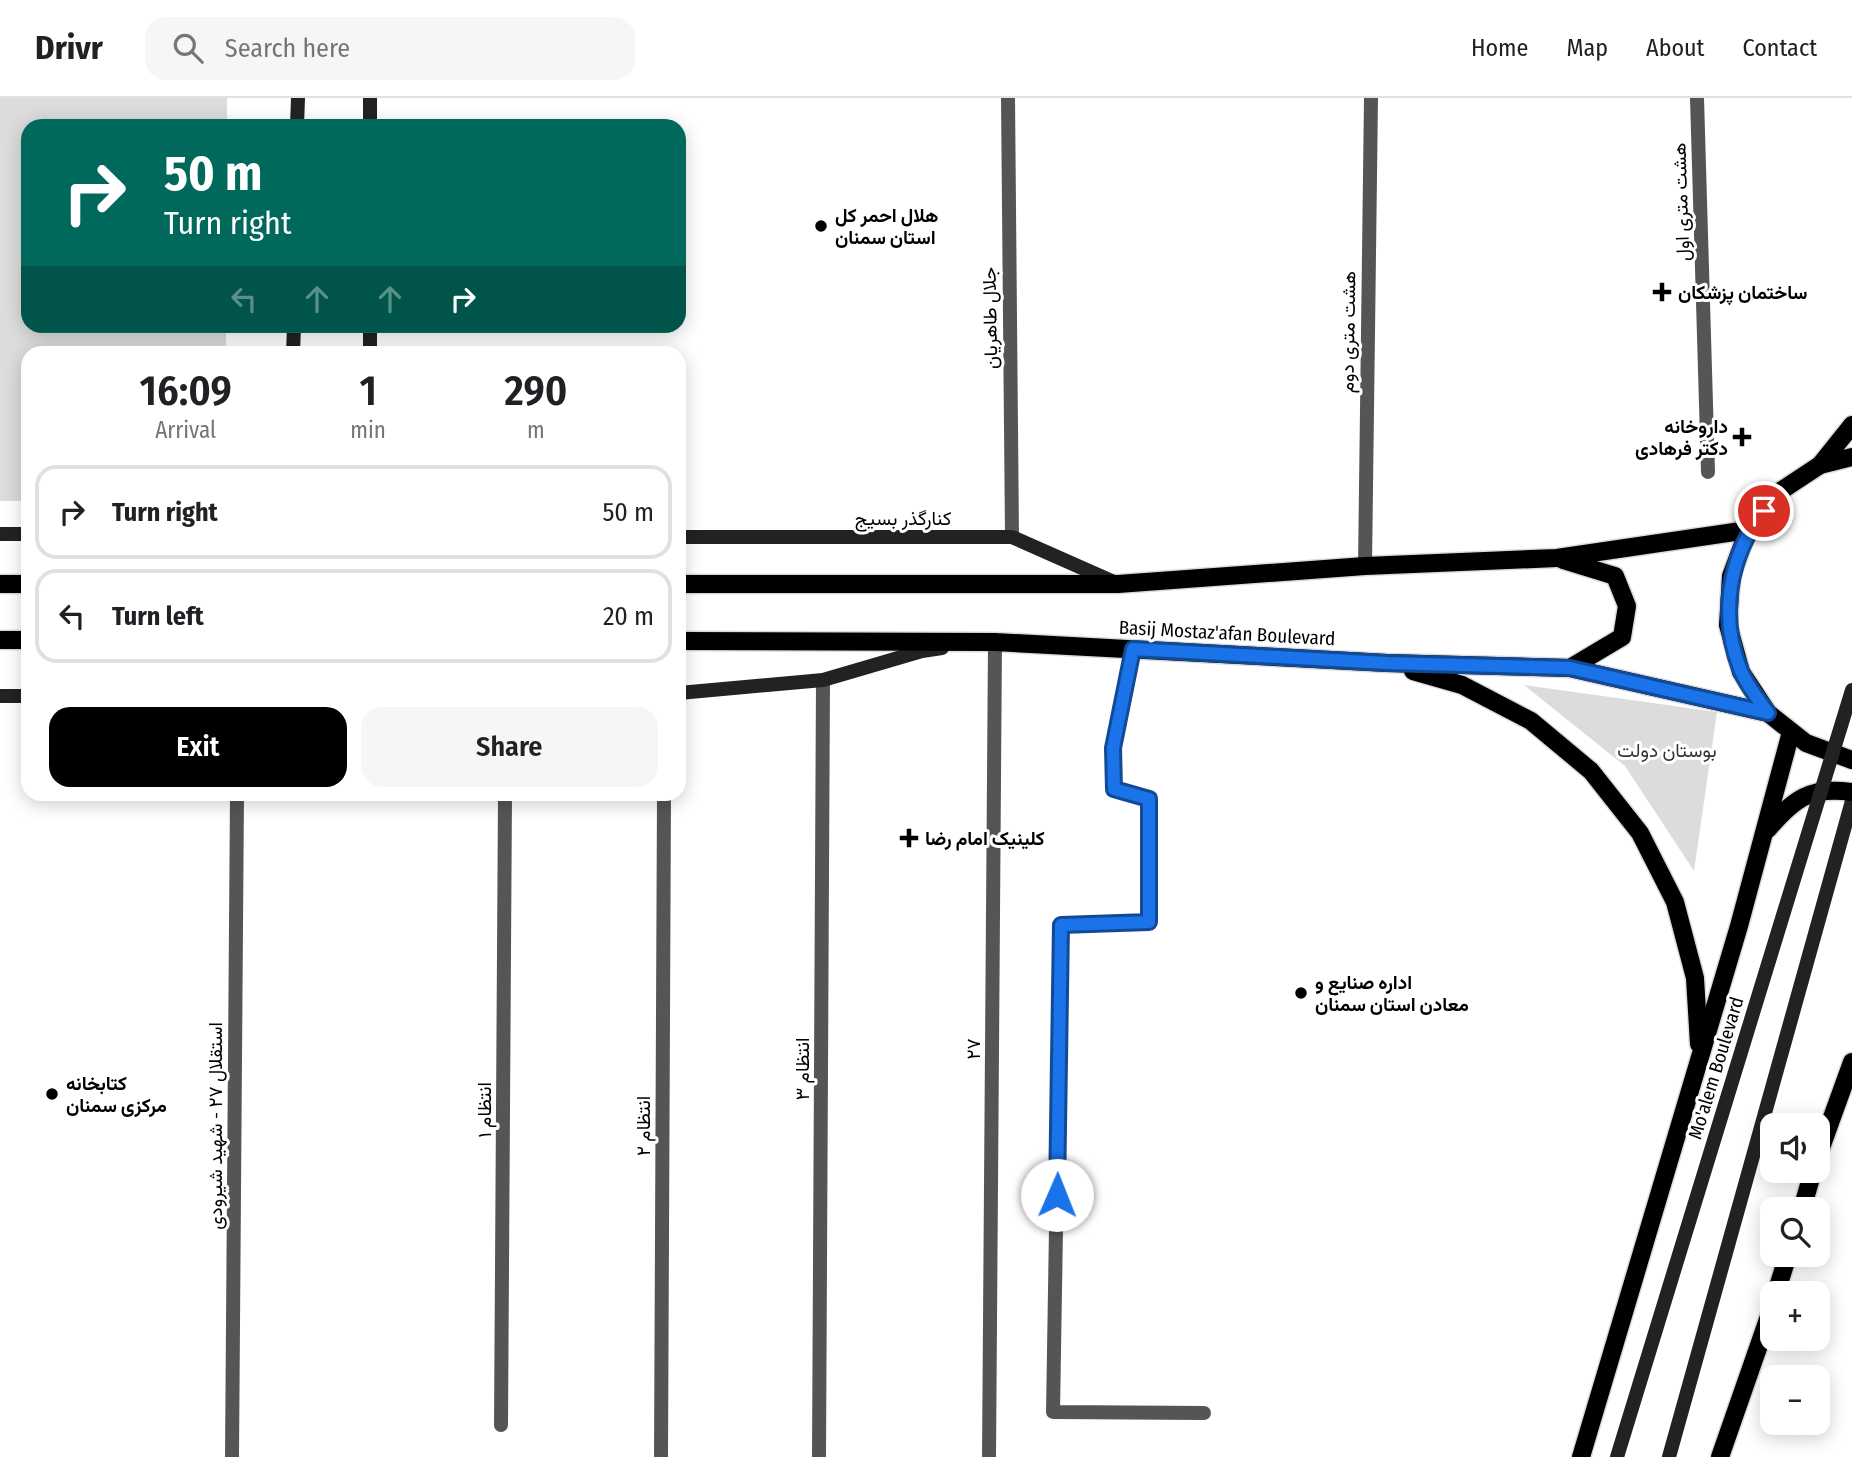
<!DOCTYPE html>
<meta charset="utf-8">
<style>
body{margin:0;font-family:"Fira Sans Condensed",Vazirmatn,sans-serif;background:#f6f6f6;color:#202124;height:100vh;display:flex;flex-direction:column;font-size:26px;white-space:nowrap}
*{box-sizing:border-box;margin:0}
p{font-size:23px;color:#757577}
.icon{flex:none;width:38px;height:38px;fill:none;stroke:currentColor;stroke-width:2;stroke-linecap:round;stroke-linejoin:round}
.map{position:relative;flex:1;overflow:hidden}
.panel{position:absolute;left:21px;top:248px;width:665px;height:455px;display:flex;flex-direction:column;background:#fff;border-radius:21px;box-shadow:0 4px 18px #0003}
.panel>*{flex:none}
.hud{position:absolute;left:21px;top:21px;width:665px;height:214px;border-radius:21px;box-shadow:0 4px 18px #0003;background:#00695c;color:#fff;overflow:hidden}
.controls{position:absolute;left:1760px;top:1015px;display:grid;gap:14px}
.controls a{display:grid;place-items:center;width:70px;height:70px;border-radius:14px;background:#fff;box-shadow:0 4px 18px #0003;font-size:35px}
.pin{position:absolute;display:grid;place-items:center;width:60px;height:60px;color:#fff;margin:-30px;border:4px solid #fff;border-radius:50%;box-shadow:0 2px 7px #0007}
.me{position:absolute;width:77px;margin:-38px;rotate:1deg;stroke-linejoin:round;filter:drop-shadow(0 0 5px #0008)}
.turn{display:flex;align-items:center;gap:24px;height:147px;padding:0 28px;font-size:32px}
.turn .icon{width:91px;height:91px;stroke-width:2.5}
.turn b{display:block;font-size:49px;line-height:60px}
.lanes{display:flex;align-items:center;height:66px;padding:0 28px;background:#0003;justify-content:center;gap:35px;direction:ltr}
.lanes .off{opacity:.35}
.eta{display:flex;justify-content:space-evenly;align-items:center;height:119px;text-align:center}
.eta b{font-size:42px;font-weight:600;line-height:49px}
.action{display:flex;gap:14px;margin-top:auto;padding:14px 28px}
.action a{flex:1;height:80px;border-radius:21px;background:#000;color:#fff;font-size:28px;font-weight:600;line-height:80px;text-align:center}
.action a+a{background:#f6f6f6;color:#202124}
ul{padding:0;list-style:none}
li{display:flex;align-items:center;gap:21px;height:94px;margin:0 14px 10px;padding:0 14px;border:4px solid #e0e0e0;border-radius:21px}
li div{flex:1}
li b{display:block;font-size:26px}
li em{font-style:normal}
header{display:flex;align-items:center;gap:42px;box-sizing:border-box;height:98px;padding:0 35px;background:#fff;border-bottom:2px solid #e0e0e0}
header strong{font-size:33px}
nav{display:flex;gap:38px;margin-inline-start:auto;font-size:24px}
.search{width:490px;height:63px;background:#f6f6f6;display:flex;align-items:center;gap:18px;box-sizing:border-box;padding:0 24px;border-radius:21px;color:#757577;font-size:26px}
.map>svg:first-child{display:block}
.green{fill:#dcdcdc}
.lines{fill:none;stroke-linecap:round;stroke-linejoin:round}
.primary-casing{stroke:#dbdbdb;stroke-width:21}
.lane{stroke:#555;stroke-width:14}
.street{stroke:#555;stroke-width:14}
.secondary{stroke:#222;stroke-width:14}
.primary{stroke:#000;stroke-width:18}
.secondary-bridge{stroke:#222;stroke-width:14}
.route-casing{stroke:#114b97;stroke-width:18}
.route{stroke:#1a73e8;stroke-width:12}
.poi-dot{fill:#000;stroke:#fff;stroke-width:2.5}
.labels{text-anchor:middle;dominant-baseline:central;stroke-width:6;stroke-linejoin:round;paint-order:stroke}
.street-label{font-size:19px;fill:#000;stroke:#fff}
.poi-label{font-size:19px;font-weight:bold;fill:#000;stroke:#fff;text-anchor:start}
.park-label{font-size:19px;fill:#333;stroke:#fff}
</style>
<header>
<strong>Drivr</strong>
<div class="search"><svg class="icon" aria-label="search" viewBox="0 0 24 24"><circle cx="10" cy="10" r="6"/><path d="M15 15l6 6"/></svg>Search here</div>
<nav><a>Home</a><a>Map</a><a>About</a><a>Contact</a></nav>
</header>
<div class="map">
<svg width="1852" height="1359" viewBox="0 0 1852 1359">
<rect width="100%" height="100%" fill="#fff"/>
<!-- green -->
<g class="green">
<path d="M0 0H227V28H28V228H226V255L28 256V403H0Z"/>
<path d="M1524 587 1717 614 1694 773 1625 668Z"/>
</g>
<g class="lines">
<defs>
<g id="primary">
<path d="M1852 359 1820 367 1779 394 1748 432 1731 478 1728 527 1741 574 1768 615 1806 645 1852 662"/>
<path d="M1820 367 1852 327"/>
<path d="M1563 462 1615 478 1627 508 1622 539 1570 570"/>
<path d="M0 486H28"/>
<path d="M679 486H1118L1365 468 1557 460 1748 432"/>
<path d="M0 542H28"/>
<path d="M679 543 995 544 1387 565 1570 570 1768 615"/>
<path d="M1413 573 1462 587 1531 623 1591 673 1640 735 1675 804 1695 880 1699 946"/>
<path d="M1768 731C1794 701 1810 688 1852 694"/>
<path d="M1818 1058 1852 964"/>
<path d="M1802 1111 1813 1073"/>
<path d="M1776 1195 1788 1157"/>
<path d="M1581 1359 1739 828 1791 634"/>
<path d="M1720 1359 1773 1207"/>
</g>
</defs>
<!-- primary casing -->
<use href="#primary" class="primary-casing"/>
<!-- lane -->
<g class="lane">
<path d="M1697 0 1708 374"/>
<path d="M1365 468 1371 0"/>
<path d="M1133 551 1113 650 1114 691 1149 701V824L1061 827 1053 1314 1204 1315"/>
</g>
<!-- street -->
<g class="street">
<path d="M1008 0 1012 439"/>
<path d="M501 1327 505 696"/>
<path d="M232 1359 237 696"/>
<path d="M661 1359 664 696"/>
<path d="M819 1359 823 582"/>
<path d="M989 1359 995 544"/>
</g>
<!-- secondary -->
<g class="secondary">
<path d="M370 0V28"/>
<path d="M297 28 298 0"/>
<path d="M370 228V256"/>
<path d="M293 256 294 228"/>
<path d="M0 436H28"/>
<path d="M679 439H1012L1116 485"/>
<path d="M679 595 823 582 922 553 942 550"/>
<path d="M0 598H28"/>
<path d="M1669 1359 1852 703"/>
</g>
<!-- primary -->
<use href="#primary" class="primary"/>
<!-- secondary-bridge -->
<path class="secondary-bridge" d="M1617 1359 1852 592"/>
</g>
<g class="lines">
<defs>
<path id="route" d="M1057 1097 1061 827 1149 824V701L1114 691 1113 650 1133 551 1387 565 1570 570 1768 615C1759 602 1747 588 1741 573 1719 520 1728 458 1764 413"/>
</defs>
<!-- route casing -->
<use href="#route" class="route-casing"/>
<!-- route -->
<use href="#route" class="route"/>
</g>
<!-- markers -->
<g class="poi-dot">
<circle cx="821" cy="128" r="7"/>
<path d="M1658.5 183.5h7v7h7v7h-7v7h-7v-7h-7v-7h7z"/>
<path d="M1738.5 328.5h7v7h7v7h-7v7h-7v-7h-7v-7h7z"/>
<path d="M905.5 729.5h7v7h7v7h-7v7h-7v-7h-7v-7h7z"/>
<circle cx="1301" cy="895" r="7"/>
<circle cx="52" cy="996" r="7"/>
</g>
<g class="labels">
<!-- street labels -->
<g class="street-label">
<text transform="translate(1681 104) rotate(-92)">هشت متری اول</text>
<text transform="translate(990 220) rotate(-91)">جلال طاهریان</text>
<text transform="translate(1348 234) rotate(-89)">هشت متری دوم</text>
<text x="903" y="420">کنارگذر بسیج</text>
<text transform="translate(1227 535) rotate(3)">Basij Mostaz'afan Boulevard</text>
<text transform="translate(973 951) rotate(-90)">۲۷</text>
<text transform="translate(1716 970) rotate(-73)">Mo'alem Boulevard</text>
<text transform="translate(802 971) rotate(-90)">انتظام ۳</text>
<text transform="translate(484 1012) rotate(-90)">انتظام ۱</text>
<text transform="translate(215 1028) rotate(-90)">استقلال ۲۷ - شهید شیرودی</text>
<text transform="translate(643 1028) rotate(-90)">انتظام ۲</text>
</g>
<!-- poi labels -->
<g class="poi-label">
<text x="835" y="117">هلال احمر کل<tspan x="835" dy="22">استان سمنان</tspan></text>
<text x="1678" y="194">ساختمان پزشکان</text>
<text x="1728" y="328" text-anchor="end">داروخانه<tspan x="1728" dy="22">دکتر فرهادی</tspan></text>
<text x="925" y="740">کلینیک امام رضا</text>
<text x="1315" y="884">اداره صنایع و<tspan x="1315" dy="22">معادن استان سمنان</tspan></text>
<text x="66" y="985">کتابخانه<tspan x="66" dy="22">مرکزی سمنان</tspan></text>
</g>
<!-- park labels -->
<g class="park-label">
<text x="1667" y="652">بوستان دولت</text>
</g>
</g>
</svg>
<div class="controls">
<a><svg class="icon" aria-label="sound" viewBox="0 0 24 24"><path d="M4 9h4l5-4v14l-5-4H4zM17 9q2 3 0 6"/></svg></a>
<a><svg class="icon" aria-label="search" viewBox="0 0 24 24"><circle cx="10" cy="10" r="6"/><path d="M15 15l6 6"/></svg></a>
<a>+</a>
<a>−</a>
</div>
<div class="pin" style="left:1764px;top:413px;background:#d93025"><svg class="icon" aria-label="arrive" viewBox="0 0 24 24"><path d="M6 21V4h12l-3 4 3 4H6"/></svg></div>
<svg class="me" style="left:1057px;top:1097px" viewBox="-20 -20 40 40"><circle r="19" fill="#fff"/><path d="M0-13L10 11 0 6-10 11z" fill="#1a73e8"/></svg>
<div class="hud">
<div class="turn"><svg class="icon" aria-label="right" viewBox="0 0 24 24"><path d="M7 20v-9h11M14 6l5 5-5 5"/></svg><div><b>50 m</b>Turn right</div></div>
<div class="lanes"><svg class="icon off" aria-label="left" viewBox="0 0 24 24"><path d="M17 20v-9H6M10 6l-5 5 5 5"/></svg><svg class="icon off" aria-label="ahead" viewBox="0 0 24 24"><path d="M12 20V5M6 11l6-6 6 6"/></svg><svg class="icon off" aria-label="ahead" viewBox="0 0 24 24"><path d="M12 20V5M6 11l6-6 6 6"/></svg><svg class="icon" aria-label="right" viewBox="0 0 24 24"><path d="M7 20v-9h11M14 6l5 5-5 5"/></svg></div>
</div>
<section class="panel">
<div class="eta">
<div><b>16:09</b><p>Arrival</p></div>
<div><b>1</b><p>min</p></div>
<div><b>290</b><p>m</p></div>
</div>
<ul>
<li><svg class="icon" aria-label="right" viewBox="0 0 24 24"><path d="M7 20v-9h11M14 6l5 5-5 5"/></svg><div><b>Turn right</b></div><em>50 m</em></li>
<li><svg class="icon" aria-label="left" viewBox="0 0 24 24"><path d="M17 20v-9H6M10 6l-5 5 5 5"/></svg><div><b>Turn left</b></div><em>20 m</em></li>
</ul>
<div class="action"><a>Exit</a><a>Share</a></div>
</section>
</div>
